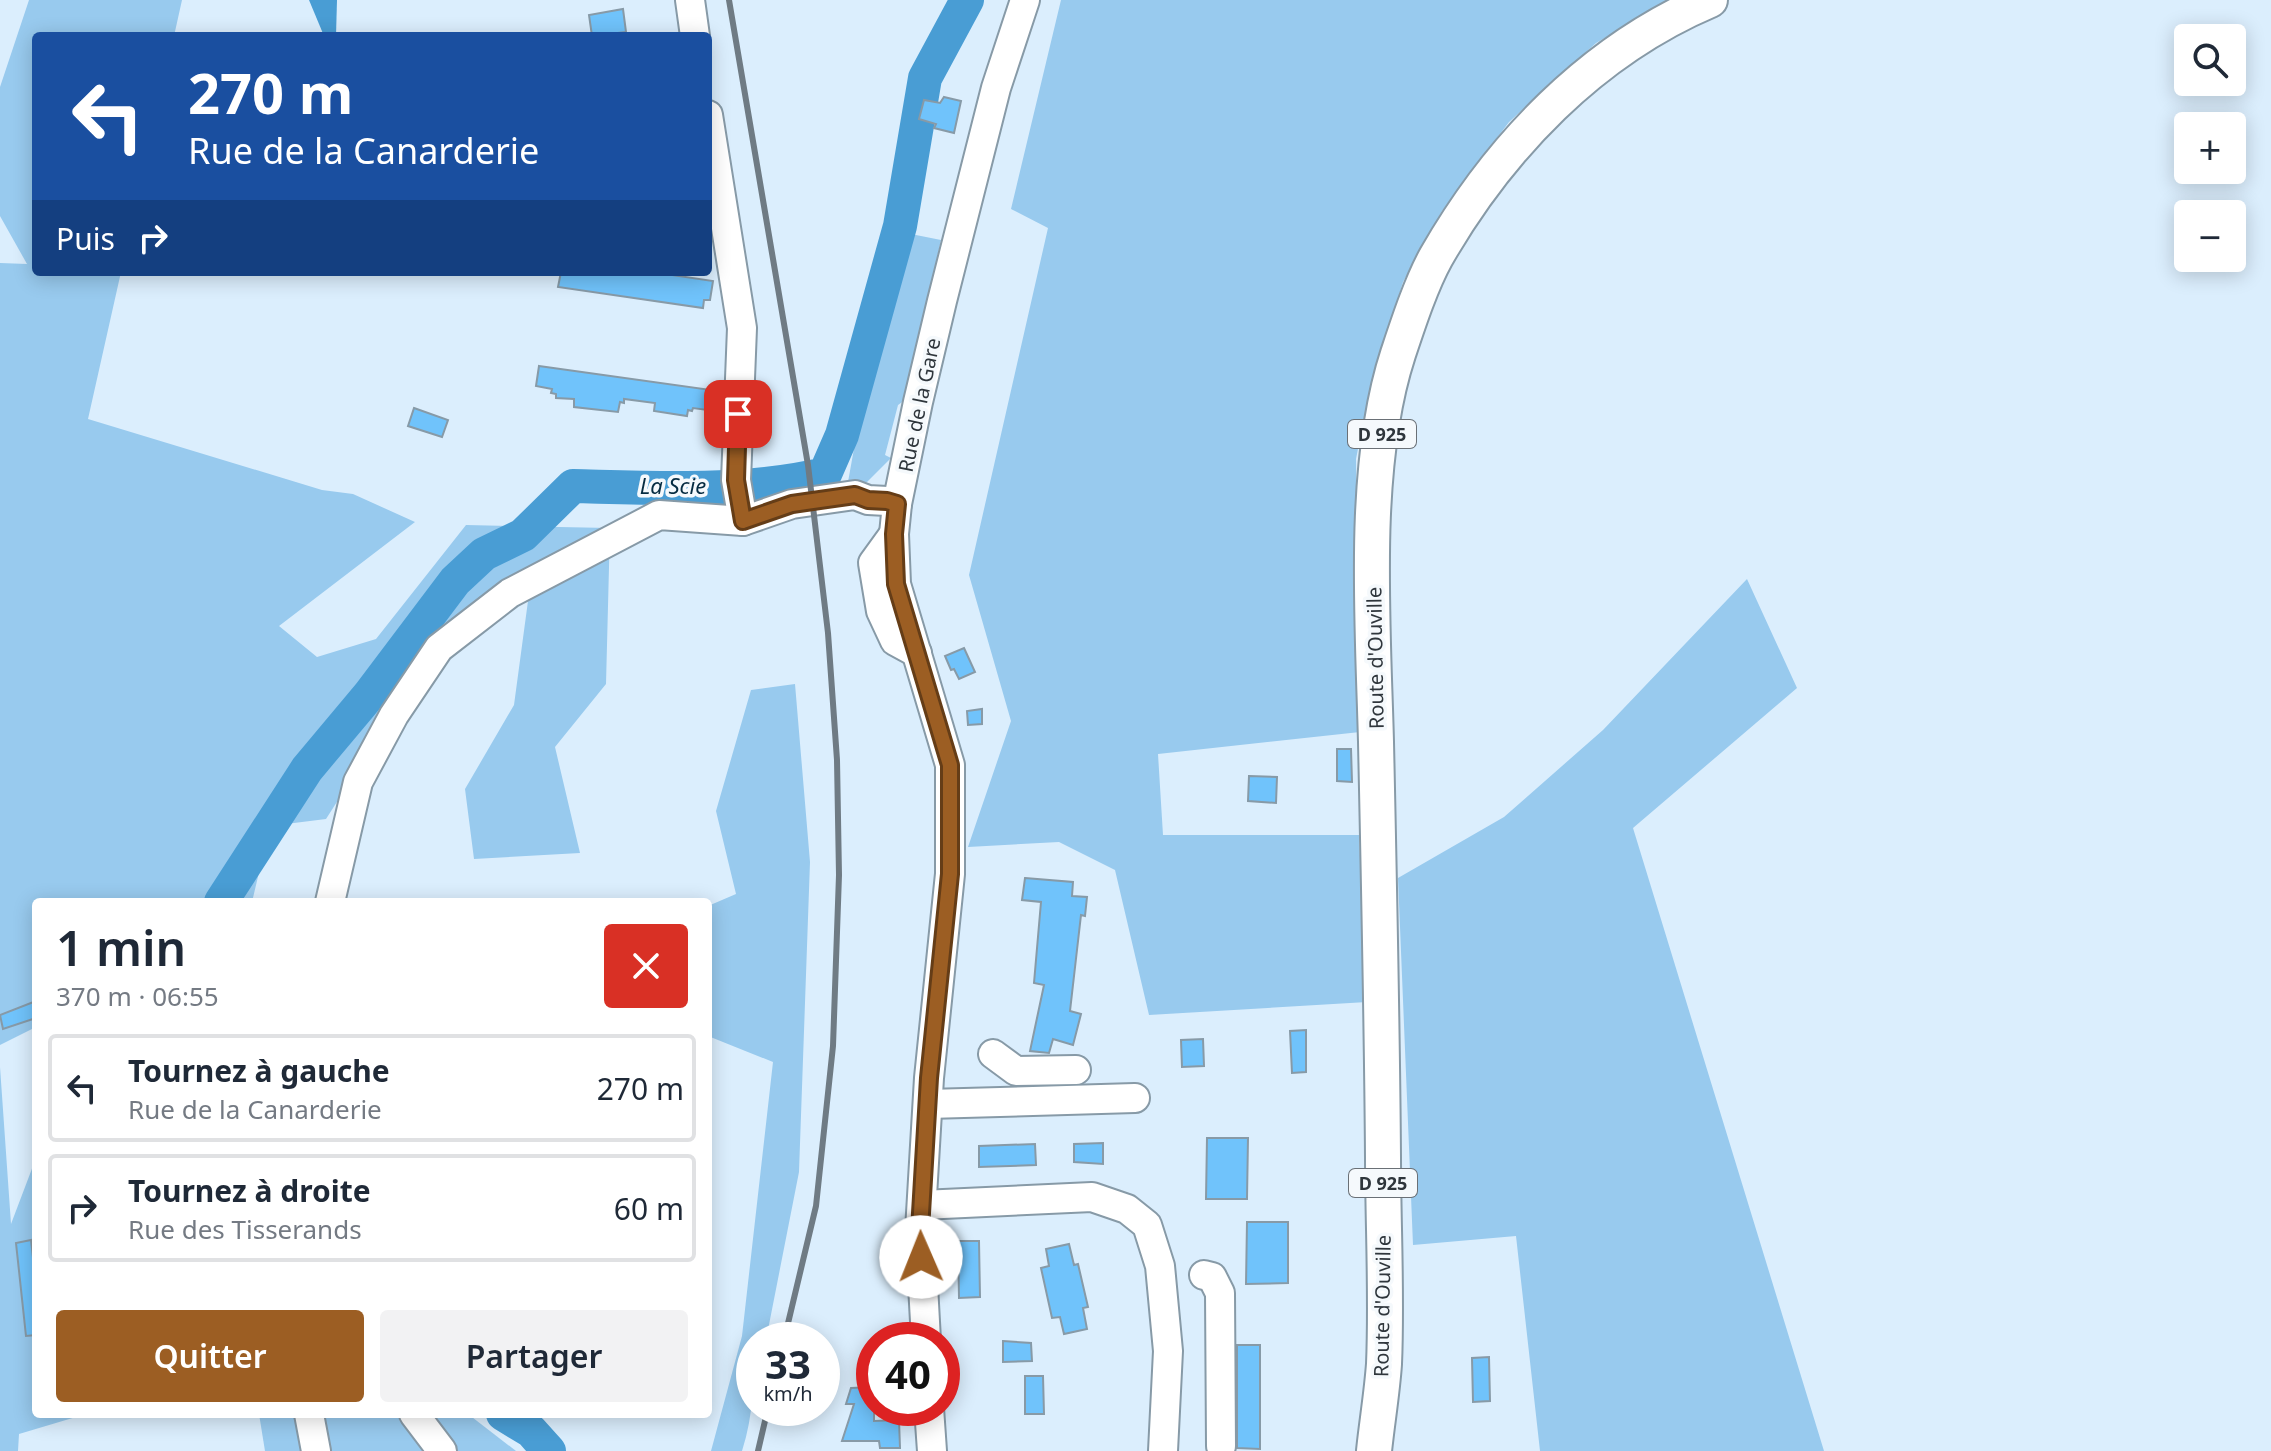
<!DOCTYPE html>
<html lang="fr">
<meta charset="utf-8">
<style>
body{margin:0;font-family:"Noto Sans",sans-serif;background:#f2f2f3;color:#1f2937;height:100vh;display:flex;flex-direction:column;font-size:30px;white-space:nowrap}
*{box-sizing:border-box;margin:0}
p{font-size:26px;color:#747a83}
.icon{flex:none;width:44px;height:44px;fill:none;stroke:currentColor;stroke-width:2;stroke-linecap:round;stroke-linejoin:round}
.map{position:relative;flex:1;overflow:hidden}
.sheet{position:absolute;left:32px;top:898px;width:680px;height:520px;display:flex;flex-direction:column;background:#fff;border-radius:8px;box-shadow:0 4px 20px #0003}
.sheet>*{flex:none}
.top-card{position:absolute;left:32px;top:32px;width:680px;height:244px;border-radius:8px;box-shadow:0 4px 20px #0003;background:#1a4fa0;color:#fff;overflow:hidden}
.controls{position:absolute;left:2174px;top:24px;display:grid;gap:16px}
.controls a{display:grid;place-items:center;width:72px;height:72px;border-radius:8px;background:#fff;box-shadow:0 4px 20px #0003;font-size:40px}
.speed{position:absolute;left:736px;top:1322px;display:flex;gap:16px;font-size:40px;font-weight:700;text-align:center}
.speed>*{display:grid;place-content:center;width:104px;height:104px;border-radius:50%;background:#fff;box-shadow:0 4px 20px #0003;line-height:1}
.speed small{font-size:20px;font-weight:400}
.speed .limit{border:12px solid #d22;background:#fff;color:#111}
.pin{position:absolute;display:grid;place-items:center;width:68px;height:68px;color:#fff;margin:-34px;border-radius:16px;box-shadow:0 4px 12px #0006}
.me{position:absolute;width:88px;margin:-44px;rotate:359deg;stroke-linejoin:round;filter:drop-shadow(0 0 6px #0008)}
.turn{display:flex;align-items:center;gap:28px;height:168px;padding:0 24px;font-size:36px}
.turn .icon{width:104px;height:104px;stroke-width:2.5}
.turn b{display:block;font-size:56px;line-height:68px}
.then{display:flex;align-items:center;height:76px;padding:0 24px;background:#0003;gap:16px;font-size:30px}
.round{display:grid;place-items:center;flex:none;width:84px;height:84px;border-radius:8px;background:#f2f2f3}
.summary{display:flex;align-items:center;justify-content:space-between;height:136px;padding:0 24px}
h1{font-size:48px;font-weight:600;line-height:60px}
.button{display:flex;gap:16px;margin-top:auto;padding:16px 24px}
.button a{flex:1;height:92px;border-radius:8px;background:#9c5e23;color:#fff;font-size:32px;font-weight:600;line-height:92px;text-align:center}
.button a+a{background:#f2f2f3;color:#1f2937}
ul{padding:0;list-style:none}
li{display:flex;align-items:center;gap:24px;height:108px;margin:0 16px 12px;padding:0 8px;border:4px solid #e0e1e3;border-radius:8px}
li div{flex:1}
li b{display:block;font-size:30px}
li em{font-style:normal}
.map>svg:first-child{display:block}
.green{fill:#98caee}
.water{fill:#499dd4}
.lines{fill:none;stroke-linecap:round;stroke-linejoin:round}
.river{stroke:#499dd4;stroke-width:34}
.building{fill:#70c3fb;stroke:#879aa7;stroke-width:2}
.minor-casing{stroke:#879aa7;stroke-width:32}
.major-casing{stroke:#879aa7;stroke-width:38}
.minor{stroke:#fff;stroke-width:28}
.major{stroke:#fff;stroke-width:34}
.rail{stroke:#6f7b84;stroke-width:6}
.route-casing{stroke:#653d17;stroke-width:20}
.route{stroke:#9c5e23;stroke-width:14}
.labels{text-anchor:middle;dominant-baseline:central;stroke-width:7;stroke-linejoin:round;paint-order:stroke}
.shield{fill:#f5f9fc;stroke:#6a7076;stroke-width:2}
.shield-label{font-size:18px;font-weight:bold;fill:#2f363c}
.street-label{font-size:20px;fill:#2f363c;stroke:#f5f9fc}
.water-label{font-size:22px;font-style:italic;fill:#062c42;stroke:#f5f9fc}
</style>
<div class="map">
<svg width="2271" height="1451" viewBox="0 0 2271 1451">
<rect width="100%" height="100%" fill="#dbeefd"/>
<!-- green -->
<g class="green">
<path d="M29 0H182L174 36H36V272H121L88 419 322 490 353 494 415 522 279 626 317 657 376 639 466 525 610 528 606 684 555 747 580 853 474 859 465 789 514 705 528 601 450 625 326 819 270 826 252 902H36V1027L0 1045V263L27 264 0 216V87Z"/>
<path d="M1061 0H1671L1596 43 1509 122 1442 211 1403 282 1369 393 1356 459 1360 732 1158 754 1163 835H1359L1367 1002 1149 1015 1115 870 1059 842 968 847 1011 721 969 575 1048 228 1011 209Z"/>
<path d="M906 233 941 240 905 400 898 405 885 455 891 458 867 482H848L876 326Z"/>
<path d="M1747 579 1797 688 1633 828 1824 1451H1540L1516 1236 1413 1245 1398 878 1504 817 1603 730Z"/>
<path d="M795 684 810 862 799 1172 766 1340H754C754 1378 754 1414 742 1451H711L742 1336 773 1062 708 1036V906L736 894 716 811 751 690Z"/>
<path d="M0 1067 11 1224 36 1158V1414H86L19 1434 18 1451H0Z"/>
<path d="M259 1414H468L516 1451H265Z"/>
</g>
<!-- water -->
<path class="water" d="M309 0H337L336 36H324Z"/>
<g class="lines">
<!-- river -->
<g class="river">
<path d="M221 902 307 769 369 695 455 581 484 554 523 535 573 486C654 488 745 493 825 474L842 435 900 226 925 78 967 0"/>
<path d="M503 1414 531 1431 549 1451"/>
</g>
</g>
<!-- building -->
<g class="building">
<path d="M623 9 626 32 592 36 589 15Z"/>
<path d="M944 97 961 101 954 133 934 128 936 124 919 119 924 100 940 103Z"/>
<path d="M561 272H652L713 281 710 300H704L703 308 558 287Z"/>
<path d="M539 366 711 390 707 410 693 408 692 411 688 410 687 416 654 411 655 403 624 399V403L620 402 618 412 574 407V399L556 398V394L551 393 552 389 536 386Z"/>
<path d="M414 408 448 420 442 437 408 426Z"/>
<path d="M964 648 975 672 959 679 954 669 951 670 945 656Z"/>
<path d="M982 709V724L968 725 967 711Z"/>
<path d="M1337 749H1351L1352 782 1337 781Z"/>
<path d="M1249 776 1277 777 1276 803 1248 801Z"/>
<path d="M1025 878 1073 882 1072 896 1087 897 1085 916 1081 915 1070 1011 1081 1014 1073 1045 1053 1039 1049 1053 1030 1051 1044 985 1034 983 1041 902 1022 900Z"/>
<path d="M36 1001V1018L3 1029 0 1015Z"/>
<path d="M1306 1030V1072L1292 1073 1290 1031Z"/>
<path d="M1203 1039 1204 1066 1182 1067 1181 1040Z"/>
<path d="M1207 1138H1248L1247 1199H1206Z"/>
<path d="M1103 1143V1164L1074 1162V1144Z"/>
<path d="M1035 1144 1036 1165 979 1167V1146Z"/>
<path d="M1247 1222H1288V1283L1246 1284Z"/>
<path d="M31 1240 36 1284V1335L26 1336 16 1243Z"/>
<path d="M958 1241H979L980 1297 959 1298Z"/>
<path d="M1069 1244 1074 1265 1078 1264 1088 1307 1083 1308 1087 1329 1064 1334 1060 1317 1052 1318 1041 1268 1049 1266 1046 1249Z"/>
<path d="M1003 1341 1031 1343 1032 1361 1003 1362Z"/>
<path d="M1237 1345H1260V1449L1237 1448Z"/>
<path d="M1489 1357 1490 1401 1473 1402 1472 1358Z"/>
<path d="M1025 1376H1043L1044 1414H1025Z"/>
<path d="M874 1387V1421L899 1420 900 1448H880L879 1441H842L854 1404H846L851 1388Z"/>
</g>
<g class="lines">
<defs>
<g id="minor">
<path d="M690 0 695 36"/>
<path d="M708 115 742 328 736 480 743 521"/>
<path d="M894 534 873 563 881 611 895 641 917 653"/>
<path d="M330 902 358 782 394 715 439 648 510 593 659 515 743 521 792 504 855 495 868 500 887 501 897 504"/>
<path d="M993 1054 1016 1071 1076 1070"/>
<path d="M928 1104 1135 1098"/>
<path d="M922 1205 1092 1197 1127 1209 1147 1225 1160 1266 1168 1351 1163 1451"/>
<path d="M1204 1275 1212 1277 1220 1293 1221 1446"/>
<path d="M926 1340 920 1230 929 1078 950 874V765L896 584 894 534 897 504 918 402 942 301 996 88 1025 0"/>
<path d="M929 1408 932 1451"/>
<path d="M309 1414 316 1451"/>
<path d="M414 1414 442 1451"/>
</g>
<path id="major" d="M1374 1451C1377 1422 1382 1393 1384 1364 1387 1295 1383 1225 1383 1157 1382 1018 1379 880 1376 742 1373 623 1361 467 1398 354 1408 324 1421 284 1436 257 1499 147 1592 50 1710 0"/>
</defs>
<!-- minor casing -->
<use href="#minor" class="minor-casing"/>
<!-- major casing -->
<use href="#major" class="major-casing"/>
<!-- minor -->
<use href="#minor" class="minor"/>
<!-- major -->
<use href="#major" class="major"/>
<!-- rail -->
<g class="rail">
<path d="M729 0 808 465 828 633 837 760 839 875 833 1046 816 1206 784 1340"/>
<path d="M758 1451 768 1408"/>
</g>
</g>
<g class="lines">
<defs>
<path id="route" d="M738 414 736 480 743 521 792 504 855 495 868 500 887 501 897 504 894 534 896 584 950 765V874L929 1078 920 1230 921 1257"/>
</defs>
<!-- route casing -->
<use href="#route" class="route-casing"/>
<!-- route -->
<use href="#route" class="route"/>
</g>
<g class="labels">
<!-- shield labels -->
<g class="shield">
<rect x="1348" y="420" width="68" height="28" rx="6"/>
<rect x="1349" y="1169" width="68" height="28" rx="6"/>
</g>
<g class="shield-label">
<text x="1382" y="434">D 925</text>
<text x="1383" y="1183">D 925</text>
</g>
<!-- street labels -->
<g class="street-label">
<text transform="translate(919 405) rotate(-78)">Rue de la Gare</text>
<text transform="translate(1375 658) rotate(-91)">Route d'Ouville</text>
<text transform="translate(1382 1306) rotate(-89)">Route d'Ouville</text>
</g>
<!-- water labels -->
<g class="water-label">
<text x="673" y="485">La Scie</text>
</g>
</g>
</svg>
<div class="controls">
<a><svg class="icon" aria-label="search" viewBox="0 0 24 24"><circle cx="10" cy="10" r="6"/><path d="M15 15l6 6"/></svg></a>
<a>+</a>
<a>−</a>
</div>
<div class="speed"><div>33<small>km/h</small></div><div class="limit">40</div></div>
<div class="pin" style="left:738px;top:414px;background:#d93025"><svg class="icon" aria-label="arrive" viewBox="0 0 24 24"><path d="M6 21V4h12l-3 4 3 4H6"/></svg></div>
<svg class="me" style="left:921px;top:1257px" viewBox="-20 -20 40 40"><circle r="19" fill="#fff"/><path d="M0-13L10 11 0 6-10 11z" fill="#9c5e23"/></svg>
<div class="top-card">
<div class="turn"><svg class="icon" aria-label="left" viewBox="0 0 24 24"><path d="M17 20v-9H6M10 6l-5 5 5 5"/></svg><div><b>270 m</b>Rue de la Canarderie</div></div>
<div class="then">Puis<svg class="icon" aria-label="right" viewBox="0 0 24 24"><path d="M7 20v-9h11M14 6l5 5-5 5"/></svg></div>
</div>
<section class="sheet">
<div class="summary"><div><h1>1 min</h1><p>370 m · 06:55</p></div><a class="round" style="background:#d93025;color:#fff"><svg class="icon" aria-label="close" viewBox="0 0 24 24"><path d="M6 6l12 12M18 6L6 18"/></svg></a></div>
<ul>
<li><svg class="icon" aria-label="left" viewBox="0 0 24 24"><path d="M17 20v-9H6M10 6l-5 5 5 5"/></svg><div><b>Tournez à gauche</b><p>Rue de la Canarderie</p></div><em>270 m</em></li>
<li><svg class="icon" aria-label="right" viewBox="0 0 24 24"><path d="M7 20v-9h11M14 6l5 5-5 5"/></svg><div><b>Tournez à droite</b><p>Rue des Tisserands</p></div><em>60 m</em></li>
</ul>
<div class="button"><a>Quitter</a><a>Partager</a></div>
</section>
</div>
